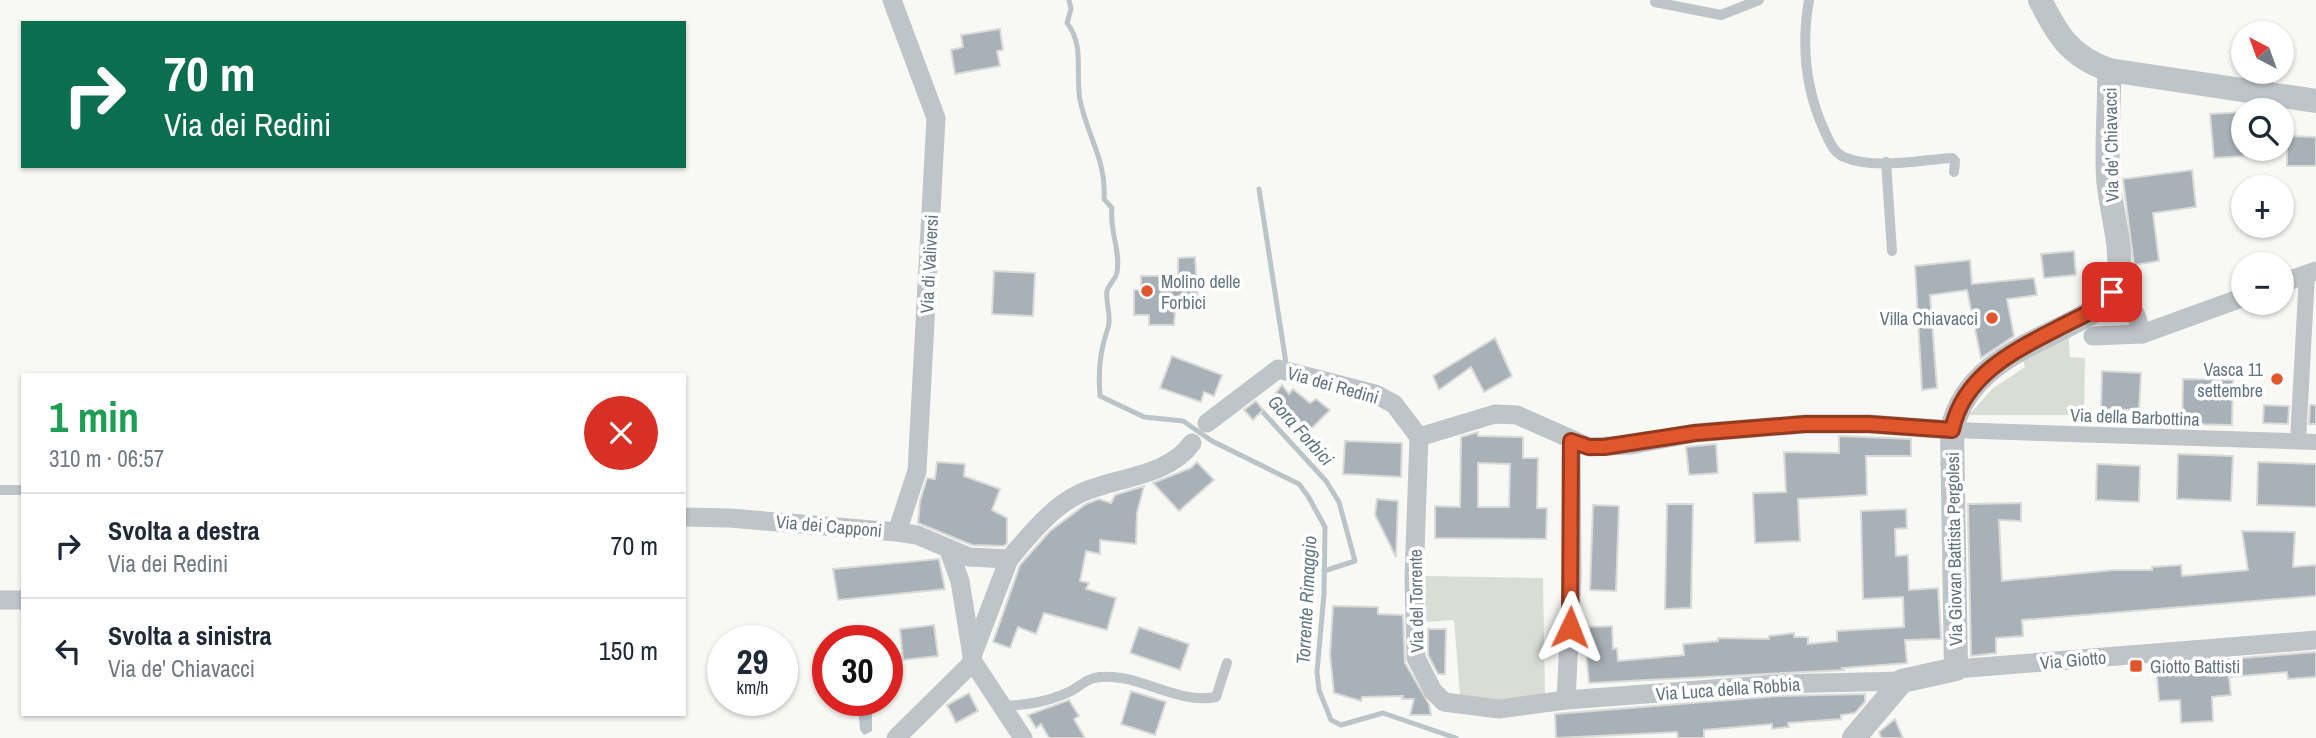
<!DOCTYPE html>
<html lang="it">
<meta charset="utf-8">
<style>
body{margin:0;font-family:"Archivo Narrow",sans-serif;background:#f6f6f7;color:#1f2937;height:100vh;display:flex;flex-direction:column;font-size:26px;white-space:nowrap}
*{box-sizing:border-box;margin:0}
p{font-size:23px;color:#747a83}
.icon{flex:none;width:38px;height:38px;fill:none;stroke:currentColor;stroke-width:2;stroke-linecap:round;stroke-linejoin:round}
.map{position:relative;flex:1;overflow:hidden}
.panel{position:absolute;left:21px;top:373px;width:665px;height:343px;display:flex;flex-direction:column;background:#fff;border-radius:0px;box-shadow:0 2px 5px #0004}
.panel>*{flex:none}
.banner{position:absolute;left:21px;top:21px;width:665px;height:147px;border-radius:0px;box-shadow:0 2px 5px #0004;background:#0b6e4f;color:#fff;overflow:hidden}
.needle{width:46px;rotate:319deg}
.tools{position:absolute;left:2231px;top:21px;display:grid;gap:14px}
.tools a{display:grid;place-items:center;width:63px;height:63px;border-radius:50%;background:#fff;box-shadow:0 2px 5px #0004;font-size:35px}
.speed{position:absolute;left:707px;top:625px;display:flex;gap:14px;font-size:35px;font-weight:700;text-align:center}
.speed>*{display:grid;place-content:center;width:91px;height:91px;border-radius:50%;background:#fff;box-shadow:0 2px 5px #0004;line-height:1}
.speed small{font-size:18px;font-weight:400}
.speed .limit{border:10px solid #d22;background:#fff;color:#111}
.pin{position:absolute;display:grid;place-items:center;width:60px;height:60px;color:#fff;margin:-30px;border-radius:14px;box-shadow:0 4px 10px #0006}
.me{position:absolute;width:77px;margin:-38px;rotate:2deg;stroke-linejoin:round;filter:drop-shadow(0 0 5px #0008)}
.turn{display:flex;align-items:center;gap:24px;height:147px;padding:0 28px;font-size:32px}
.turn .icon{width:91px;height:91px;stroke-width:2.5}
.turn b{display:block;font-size:49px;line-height:60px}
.round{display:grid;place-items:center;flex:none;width:74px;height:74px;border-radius:37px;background:#f6f6f7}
.summary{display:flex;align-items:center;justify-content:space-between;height:119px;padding:0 28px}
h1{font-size:42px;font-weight:700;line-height:52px;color:#1e9e55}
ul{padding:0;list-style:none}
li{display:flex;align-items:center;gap:21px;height:105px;padding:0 28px;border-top:2px solid #e0e1e3}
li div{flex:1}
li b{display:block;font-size:26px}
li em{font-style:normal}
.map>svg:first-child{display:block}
.green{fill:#d8ddd5}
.water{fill:#bac5ca}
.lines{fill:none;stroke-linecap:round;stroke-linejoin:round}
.stream{stroke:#bac5ca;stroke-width:5}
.building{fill:#a8b1b7;stroke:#dadad8;stroke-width:2;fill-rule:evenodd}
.service{stroke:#bfc4c8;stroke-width:10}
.pedestrian{stroke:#bfc4c8;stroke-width:16}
.minor{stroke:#bfc4c8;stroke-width:19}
.tertiary{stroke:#bfc4c8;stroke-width:24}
.route-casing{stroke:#92391e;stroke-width:18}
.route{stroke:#e0572e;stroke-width:12}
.poi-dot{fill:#e0572e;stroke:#fff;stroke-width:2.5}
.labels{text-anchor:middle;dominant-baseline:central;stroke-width:7;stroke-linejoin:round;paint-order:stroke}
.street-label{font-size:18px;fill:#647480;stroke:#fff}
.poi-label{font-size:18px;fill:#647480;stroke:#fff;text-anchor:start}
.water-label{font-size:19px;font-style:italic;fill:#637981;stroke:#fff}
</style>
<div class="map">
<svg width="2316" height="738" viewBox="0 0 2316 738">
<rect width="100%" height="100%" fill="#f8f8f5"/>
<!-- green -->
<g class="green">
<path d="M2068 331 2070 357 2085 358 2084 415H1969L1992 389 2025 367 2022 357Z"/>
<path d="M1425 576 1543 578 1545 697 1506 700 1460 695 1454 620 1425 622Z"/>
</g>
<!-- water -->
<path class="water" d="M868 710 872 713V731L864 735 860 730 859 716Z"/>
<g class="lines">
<!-- stream -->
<g class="stream">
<path d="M1069 0 1071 9 1067 23C1085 46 1075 73 1080 100 1087 135 1107 162 1104 199L1112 208C1109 230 1121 251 1117 272 1116 279 1109 284 1107 291 1105 301 1112 316 1108 328 1100 351 1098 370 1100 396L1144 417 1183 421 1212 441 1299 484 1308 496 1325 527 1324 594 1317 672 1319 690 1331 720 1341 725 1383 713 1456 738"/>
<path d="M1259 189 1286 363"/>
<path d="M1259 408 1326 481 1339 502 1355 561 1324 571"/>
</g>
</g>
<!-- building -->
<g class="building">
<path d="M1000 29 1003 50 997 51 1000 66 955 74 951 50 963 47 961 35Z"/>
<path d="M2243 112 2244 156 2214 158 2210 114Z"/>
<path d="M2287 136 2316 137V166H2287Z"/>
<path d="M2192 170 2196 207 2153 213 2159 261 2134 265 2123 179Z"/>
<path d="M2074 251 2076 275 2044 278 2041 254Z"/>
<path d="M1195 257 1198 300 1176 303 1174 325H1149V315H1134V290H1141V276H1178V258Z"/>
<path d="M1970 260 1972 284 2034 278 2037 295 2007 299 2014 336 1981 358 1967 290 1930 295 1937 388 1922 390 1915 266Z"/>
<path d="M994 271 1035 273 1033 316 992 314Z"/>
<path d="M1495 338 1512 376 1484 392 1471 367 1439 390 1433 376Z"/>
<path d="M1172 356 1222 375 1214 396 1204 392 1201 402 1160 388Z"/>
<path d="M2102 371 2141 373 2139 410 2101 409Z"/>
<path d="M2183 379 2233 380 2232 425 2182 424Z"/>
<path d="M1282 385 1289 394 1293 389 1310 403 1316 399 1330 410 1309 431 1269 402Z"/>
<path d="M1256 401 1263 410 1253 420 1244 410Z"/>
<path d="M2264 405 2289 406 2288 424 2263 423Z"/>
<path d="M2310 405H2316V424H2309Z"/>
<path d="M1478 432V436L1523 437V458H1538L1537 508H1547L1546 539 1435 538V506L1460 507 1461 437ZM1478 463 1510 464 1509 507H1478Z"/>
<path d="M1839 436 1911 439V456H1866L1867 495 1798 499 1800 541 1755 543 1753 493 1786 492 1784 452 1839 453Z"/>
<path d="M1345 441 1402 443 1401 477 1343 474Z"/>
<path d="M1716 444 1718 473 1689 475 1686 447Z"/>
<path d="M2178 454 2233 456 2231 501 2177 499Z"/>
<path d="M937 462 965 464 964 476 1000 489 992 510 1007 518V543L1004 546 972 545 918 523 920 501 927 478 935 479Z"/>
<path d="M1197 462 1214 480 1179 511 1153 483 1191 468Z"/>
<path d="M2258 462 2316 464V507L2257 505Z"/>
<path d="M2097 464 2140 466 2139 502 2096 500Z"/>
<path d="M1144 486 1137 513 1136 544 1100 540V554L1086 551 1080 581 1089 583 1086 589 1116 598 1107 630 1044 613 1036 634 1018 627 1010 648 993 642 1020 565 1050 531 1086 504 1099 499 1111 503 1115 495Z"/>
<path d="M1377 499 1398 501 1396 557 1375 515Z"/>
<path d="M2021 503V521L1999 520 2002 581 2114 570H2152V567L2181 565 2182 576 2248 570 2242 531 2295 532 2293 567 2316 565V596L2022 620 2023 636 1996 638V653L1971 656 1968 504Z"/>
<path d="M1667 504H1693L1691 608 1665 609Z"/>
<path d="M1593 505 1619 506 1616 591 1590 590Z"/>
<path d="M1906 509 1907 528 1895 529 1896 556 1908 555 1909 590 1938 588 1941 639 1905 640 1907 663 1842 668 1844 670 1589 683 1586 652 1590 651 1589 627 1612 626 1613 649 1617 648 1618 661 1684 655 1683 644 1718 641V638L1769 639V636L1794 633V637H1808V644L1837 641V631L1904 627 1903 597 1863 599 1861 511Z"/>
<path d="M939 559 945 589 838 600 833 569Z"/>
<path d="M1333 606 1378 607V614L1403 615 1405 663 1429 704 1431 715H1410L1414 699H1402L1403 696 1362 697 1361 701 1334 693 1330 655Z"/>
<path d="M934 625 938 656 903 660 900 629Z"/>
<path d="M1139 627 1189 644 1180 670 1130 653Z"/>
<path d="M1428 629H1446L1445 674H1438L1428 655Z"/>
<path d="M2316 652V677L2288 679 2287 672 2229 677 2231 695 2212 697 2213 721 2181 723 2180 700 2159 701 2156 665Z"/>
<path d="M1131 691 1166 702 1155 735 1121 724Z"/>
<path d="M969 693 978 711 956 723 947 705Z"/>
<path d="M1865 694V702L1855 713 1841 715V719L1788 723 1789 727 1772 729V724L1704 730V738H1678L1677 732 1556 738 1555 714 1779 696Z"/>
<path d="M1069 700 1079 716 1074 719 1085 738H1049L1041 724 1036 728 1028 715Z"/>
<path d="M1895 719 1903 738H1881L1879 732Z"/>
</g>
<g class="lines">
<!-- service -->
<g class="service">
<path d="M1809 0C1801 46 1805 89 1825 132 1829 141 1834 153 1844 157 1874 170 1920 160 1952 158L1955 161 1954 172"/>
<path d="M1655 2 1721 15 1759 0"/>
<path d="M1886 162 1892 251"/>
<path d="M0 490H23"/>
<path d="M1003 706C1027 705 1048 702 1071 691 1078 687 1086 680 1094 678 1136 670 1174 705 1216 697L1227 663"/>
</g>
<!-- pedestrian -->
<g class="pedestrian">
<path d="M1952 430 2316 442"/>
<path d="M2298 441 2307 274"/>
</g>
<!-- minor -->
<g class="minor">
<path d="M892 0 936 118 917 471 897 532"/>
<path d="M2282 283 2316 271"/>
<path d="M2112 292 2136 315 2142 334"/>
<path d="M2093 336 2142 334 2244 297"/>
<path d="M1207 423 1278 369 1375 394 1394 404 1419 437 1495 414 1517 415 1589 447 1631 445 1695 433 1805 424H1869L1952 430"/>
<path d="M1419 437 1414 579 1416 658 1433 691 1444 702 1499 709 1566 700 1778 684 1902 681"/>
<path d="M684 517 730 518 897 532 917 535 969 557 1009 559C1029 536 1052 506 1081 493 1116 477 1168 477 1192 443"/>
<path d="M948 548 960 581 973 662 1023 738"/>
<path d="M0 600H23"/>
<path d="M972 656 1009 559"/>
<path d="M1956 669 2316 640"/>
<path d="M1566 700 1572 577 1571 441"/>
<path d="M896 738 973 662"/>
</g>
<!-- tertiary -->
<g class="tertiary">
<path d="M2040 0C2058 36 2070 56 2109 70L2316 101"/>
<path d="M1854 738 1902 681 1956 669 1952 430C1971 337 2104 333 2117 283 2125 251 2110 210 2108 177 2106 142 2110 106 2109 70"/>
</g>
</g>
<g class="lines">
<defs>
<path id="route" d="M1570 627 1571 441 1589 447H1604L1695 433 1805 424H1869L1952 430C1964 372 2020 348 2068 323 2084 315 2102 308 2112 292"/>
</defs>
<!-- route casing -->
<use href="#route" class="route-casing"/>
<!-- route -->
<use href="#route" class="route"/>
</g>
<!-- markers -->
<g class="poi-dot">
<circle cx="1147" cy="291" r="7"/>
<circle cx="1992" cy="318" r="7"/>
<circle cx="2277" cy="379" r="7"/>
<rect x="2129" y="659" width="14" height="14" rx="3.5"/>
</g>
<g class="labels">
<!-- street labels -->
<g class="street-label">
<text transform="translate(2111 145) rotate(-91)">Via de' Chiavacci</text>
<text transform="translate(929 264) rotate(-87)">Via di Valiversi</text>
<text transform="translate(1333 385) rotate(16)">Via dei Redini</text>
<text transform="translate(2135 417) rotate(2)">Via della Barbottina</text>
<text transform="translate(829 526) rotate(5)">Via dei Capponi</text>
<text transform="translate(1954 549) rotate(-91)">Via Giovan Battista Pergolesi</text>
<text transform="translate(1416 601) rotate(-91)">Via del Torrente</text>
<text transform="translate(2073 660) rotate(-5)">Via Giotto</text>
<text transform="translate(1728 689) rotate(-4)">Via Luca della Robbia</text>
</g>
<!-- poi labels -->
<g class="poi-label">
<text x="1161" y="281">Molino delle<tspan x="1161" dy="21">Forbici</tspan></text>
<text x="1978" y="318" text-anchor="end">Villa Chiavacci</text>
<text x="2263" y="369" text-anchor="end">Vasca 11<tspan x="2263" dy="21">settembre</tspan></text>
<text x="2150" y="666">Giotto Battisti</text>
</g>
<!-- water labels -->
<g class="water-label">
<text transform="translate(1301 430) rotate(48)">Gora Forbici</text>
<text transform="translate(1306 600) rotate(-87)">Torrente Rimaggio</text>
</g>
</g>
</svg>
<div class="tools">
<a><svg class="needle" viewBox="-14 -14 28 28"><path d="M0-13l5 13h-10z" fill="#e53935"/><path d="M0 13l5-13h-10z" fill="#747a83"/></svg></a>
<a><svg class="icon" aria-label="search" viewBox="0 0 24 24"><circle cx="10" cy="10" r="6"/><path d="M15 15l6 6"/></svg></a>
<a>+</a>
<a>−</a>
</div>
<div class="speed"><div>29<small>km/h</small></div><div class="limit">30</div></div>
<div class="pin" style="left:2112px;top:292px;background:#d93025"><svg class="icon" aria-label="arrive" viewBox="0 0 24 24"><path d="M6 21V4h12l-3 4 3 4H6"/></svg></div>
<svg class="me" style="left:1570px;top:627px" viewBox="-20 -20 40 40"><path d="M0-17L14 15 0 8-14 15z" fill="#e0572e" stroke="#fff" stroke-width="4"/></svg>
<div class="banner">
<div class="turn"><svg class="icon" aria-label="right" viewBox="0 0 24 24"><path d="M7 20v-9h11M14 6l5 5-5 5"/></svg><div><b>70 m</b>Via dei Redini</div></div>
</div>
<section class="panel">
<div class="summary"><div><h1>1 min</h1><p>310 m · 06:57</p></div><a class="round" style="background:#d93025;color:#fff"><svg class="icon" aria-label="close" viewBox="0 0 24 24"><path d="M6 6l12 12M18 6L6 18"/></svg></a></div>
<ul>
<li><svg class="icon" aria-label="right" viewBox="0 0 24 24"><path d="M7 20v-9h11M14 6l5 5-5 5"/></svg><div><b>Svolta a destra</b><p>Via dei Redini</p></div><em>70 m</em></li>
<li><svg class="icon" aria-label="left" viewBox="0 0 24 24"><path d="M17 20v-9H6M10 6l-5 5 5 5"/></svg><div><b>Svolta a sinistra</b><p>Via de' Chiavacci</p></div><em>150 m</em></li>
</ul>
</section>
</div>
